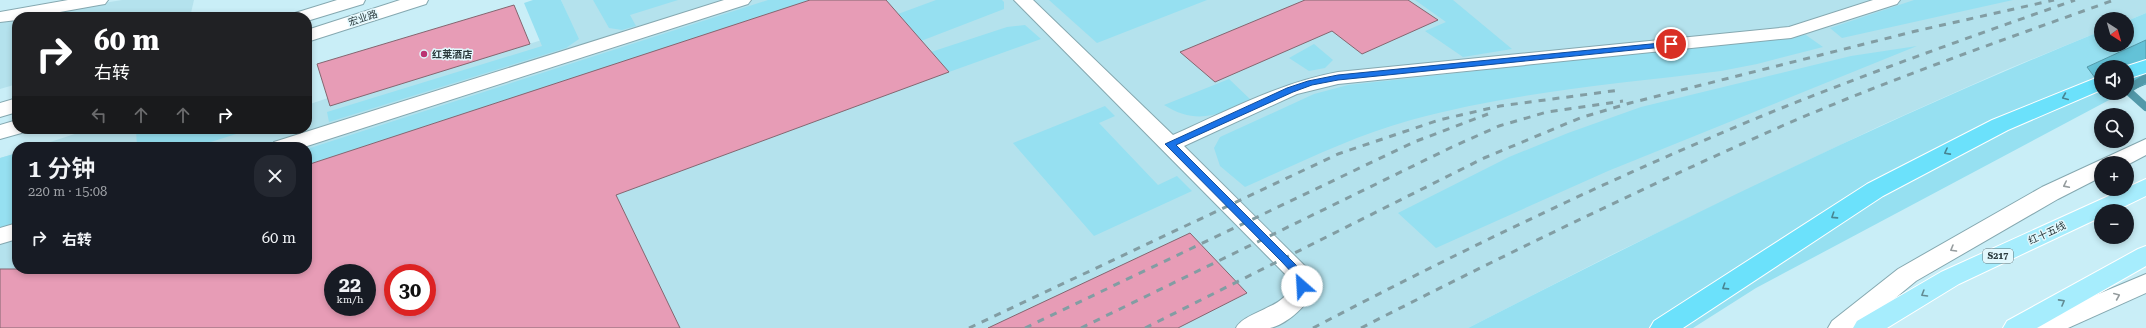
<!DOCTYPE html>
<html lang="zh">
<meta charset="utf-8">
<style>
body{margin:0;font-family:"Roboto Serif","Noto Sans SC",serif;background:#242831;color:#f1f3f6;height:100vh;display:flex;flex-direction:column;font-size:15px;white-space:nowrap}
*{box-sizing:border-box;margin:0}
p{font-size:13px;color:#9ea1a6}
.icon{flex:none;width:22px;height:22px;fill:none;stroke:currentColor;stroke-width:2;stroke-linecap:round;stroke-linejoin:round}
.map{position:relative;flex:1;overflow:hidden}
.side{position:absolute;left:12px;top:142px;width:300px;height:132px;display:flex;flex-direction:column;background:#171b24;border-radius:16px;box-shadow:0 2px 6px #0003}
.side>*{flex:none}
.top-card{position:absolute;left:12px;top:12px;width:300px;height:122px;border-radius:16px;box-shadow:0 2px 6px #0003;background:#202124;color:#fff;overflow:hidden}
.needle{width:26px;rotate:143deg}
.buttons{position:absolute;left:2094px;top:12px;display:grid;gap:8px}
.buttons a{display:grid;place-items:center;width:40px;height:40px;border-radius:50%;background:#171b24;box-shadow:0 2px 6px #0003;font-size:20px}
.speed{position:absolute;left:324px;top:264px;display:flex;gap:8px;font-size:20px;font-weight:700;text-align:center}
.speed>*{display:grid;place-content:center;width:52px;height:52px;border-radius:50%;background:#171b24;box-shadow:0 2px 6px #0003;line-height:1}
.speed small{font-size:10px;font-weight:400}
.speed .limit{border:6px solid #d22;background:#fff;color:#111}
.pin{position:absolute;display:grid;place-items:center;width:34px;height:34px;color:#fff;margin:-17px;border:2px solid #fff;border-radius:50%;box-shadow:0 1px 4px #0007}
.me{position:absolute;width:44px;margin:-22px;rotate:334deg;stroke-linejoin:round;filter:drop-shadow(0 0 3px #0008)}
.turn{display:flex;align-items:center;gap:14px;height:84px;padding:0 16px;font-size:18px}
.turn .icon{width:52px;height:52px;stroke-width:2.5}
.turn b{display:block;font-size:28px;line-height:34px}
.lanes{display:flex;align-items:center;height:38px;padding:0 16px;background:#0003;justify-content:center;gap:20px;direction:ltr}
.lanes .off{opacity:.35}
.round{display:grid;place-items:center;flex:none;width:42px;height:42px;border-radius:16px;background:#242831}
.overview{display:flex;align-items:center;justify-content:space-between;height:68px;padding:0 16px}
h1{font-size:24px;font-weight:600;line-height:30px}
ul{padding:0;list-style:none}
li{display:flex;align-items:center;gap:12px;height:56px;padding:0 16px}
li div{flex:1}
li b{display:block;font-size:15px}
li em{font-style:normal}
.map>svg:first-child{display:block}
.built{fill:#b4e2ed;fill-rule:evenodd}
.green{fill:#96e0f1}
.water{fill:#63c2d7;stroke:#5299a9}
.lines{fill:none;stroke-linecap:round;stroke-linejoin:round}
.stream{stroke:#5299a9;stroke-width:8}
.building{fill:#e79cb6;stroke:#846670;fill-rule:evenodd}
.minor-casing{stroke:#85a8b0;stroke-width:2}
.tertiary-casing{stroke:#85a8b0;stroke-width:2}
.secondary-casing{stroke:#85a8b0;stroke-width:2}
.primary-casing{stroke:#fff;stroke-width:2}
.motorway-casing{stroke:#fff;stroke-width:2}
.minor{fill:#fff;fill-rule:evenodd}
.tertiary{fill:#fff;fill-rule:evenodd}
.secondary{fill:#fff;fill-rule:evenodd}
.primary{fill:#a6edfd;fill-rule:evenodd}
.motorway{fill:#6be1fb;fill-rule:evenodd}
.rail{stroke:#829da3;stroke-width:3;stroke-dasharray:7 7;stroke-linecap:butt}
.oneway{stroke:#488592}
.oneway2{stroke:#959c9e}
.oneway3{stroke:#628b93}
.route{fill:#1a73e8;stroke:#114b97}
.poi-dot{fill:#bb3372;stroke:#e2f8fd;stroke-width:1.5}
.labels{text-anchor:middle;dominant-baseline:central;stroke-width:3;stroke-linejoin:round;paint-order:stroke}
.shield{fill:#e2f8fd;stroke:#627377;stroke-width:1}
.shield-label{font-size:9px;font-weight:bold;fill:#2b3a3d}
.street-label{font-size:10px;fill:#2b3a3d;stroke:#e2f8fd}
.poi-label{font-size:10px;font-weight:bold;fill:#2b3a3d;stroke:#e2f8fd;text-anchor:start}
</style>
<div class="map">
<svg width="2146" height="328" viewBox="0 0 2146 328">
<rect width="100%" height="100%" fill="#c9eef7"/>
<!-- built -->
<g class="built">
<path d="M122 0H194L190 17H19Z"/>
<path d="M561 0H2146V13L2127 21V19H2101V31L2003 71 1882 125 1613 254 1468 328H0V158L17 153V269H307V147H35L90 129H307V105L328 98 330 106 574 30ZM333 273H367V307H333ZM393 273H427V307H393Z"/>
<path d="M17 17V84L0 89V20Z"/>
</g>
<!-- green -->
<g class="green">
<path d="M533 0H561L579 39 566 48 329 122 327 112 542 46 524 3Z"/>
<path d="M593 0H678L630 15 636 26 622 30 609 28Z"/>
<path d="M768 0H810L307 165V149Z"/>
<path d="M936 0H1002L1004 2V9L921 41 898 14Z"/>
<path d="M1049 0H1207L1097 43Z"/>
<path d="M1415 0H1453L1512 49 1463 57 1425 31 1446 22Z"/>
<path d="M1914 0H2013L1842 38 1830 28Z"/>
<path d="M2146 13V40L2087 67 2101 86V93H2106L2111 99 1756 288 1693 328H1468C1675 222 1885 119 2101 31V45H2127V21Z"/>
<path d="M1025 25 1041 39 949 72 931 52 1007 27Z"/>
<path d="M1806 35 1823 47 1757 64 1721 71C1617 84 1512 92 1411 120 1353 136 1299 163 1245 187L1220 166 1214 148 1220 137 1314 94 1348 85Z"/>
<path d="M1314 44 1333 60 1325 68 1309 71 1289 58Z"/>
<path d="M1917 46 1608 171 1436 248 1398 213 1509 157 1568 133 1641 107 1851 56Z"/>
<path d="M1229 79 1252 101C1220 114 1197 126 1164 105Z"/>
<path d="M1105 106 1115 116 1099 123 1158 185 1177 176 1192 191 1094 236 1013 143Z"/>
<path d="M136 129H252L195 147H137Z"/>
<path d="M17 153V224L0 229V158Z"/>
</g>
<!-- water -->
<path class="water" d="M2146 40V84L2127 92V67H2101V86L2087 67Z"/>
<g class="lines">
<!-- stream -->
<path class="stream" d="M2146 78 2127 90 2146 107"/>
</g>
<!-- building -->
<g class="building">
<path d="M810 0H886L949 72 616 195 680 328H0V269H307V165ZM333 273H367V307H333ZM393 273H427V307H393Z"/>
<path d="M1305 0H1408L1438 20 1362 54 1332 31 1215 82 1180 52Z"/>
<path d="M514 5 530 44 330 106 317 64Z"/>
<path d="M1190 233 1247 293 1178 328H988Z"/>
</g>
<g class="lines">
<defs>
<g id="minor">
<path d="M68 0H108L105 4 99 5 32 17H17V20L0 22V12Z"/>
<path d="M724 0H751L748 4 304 147H271L274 142Z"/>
<path d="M1014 0H1033L1173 135C1227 111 1279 83 1338 72L1789 27 1873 0H1900L1897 4 1791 38 1338 84 1297 94 1184 146 1308 269C1311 274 1314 281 1314 286 1312 303 1286 325 1270 328 1260 328 1247 328 1236 328 1246 309 1297 307 1289 278Z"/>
<path d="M17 223V239L0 244V228Z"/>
</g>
<g id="tertiary">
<path d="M337 0H365L363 4 307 21V17H292L295 13Z"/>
<path d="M400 0H428L426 4 307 42V30Z"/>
<path d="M17 98V112L0 117V103Z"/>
<path d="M17 120V129H26L25 132 0 139V125Z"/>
</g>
<g id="secondary">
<path d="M2146 139V155L2127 165V163H2101V177L2058 199 1916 281 1859 328H1828L1832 321 1898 269 2042 187Z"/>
<path d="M2146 274V293L2068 328H2030L2034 321Z"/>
</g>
<g id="primary">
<path d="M2146 179V196L2115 211H2101V217L1959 284 1887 328H1853L1857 321 1941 272Z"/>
<path d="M2146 246V266L2037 328H2003L2007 321 2138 249Z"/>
</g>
<g id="motorway">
<path d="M2146 60V73L2127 79V67H2124Z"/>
<path d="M2101 76V90L2008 130 1883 196 1683 328H1650L1654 321 1867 184 1992 120Z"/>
</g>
</defs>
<!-- minor casing -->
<use href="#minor" class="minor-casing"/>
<!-- tertiary casing -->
<use href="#tertiary" class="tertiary-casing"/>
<!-- secondary casing -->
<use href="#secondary" class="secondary-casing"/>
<!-- primary casing -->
<use href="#primary" class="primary-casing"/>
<!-- motorway casing -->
<use href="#motorway" class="motorway-casing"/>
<!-- minor -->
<use href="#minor" class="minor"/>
<!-- tertiary -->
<use href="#tertiary" class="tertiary"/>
<!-- secondary -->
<use href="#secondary" class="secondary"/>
<!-- primary -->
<use href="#primary" class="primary"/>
<!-- motorway -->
<use href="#motorway" class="motorway"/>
<!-- rail -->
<g class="rail">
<path d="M969 328 1338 154 1439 120 1500 106 1620 90"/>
<path d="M1025 328 1414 142 1488 114"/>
<path d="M1081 328 1452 147 1499 126 1547 112 1623 101"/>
<path d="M1145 328 1484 158 1580 118 1630 103 1916 31 2054 0"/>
<path d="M1313 328C1460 251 1609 179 1762 116 1865 74 1970 37 2075 0"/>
<path d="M1361 328C1500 257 1640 189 1782 126 1890 79 2003 40 2114 0"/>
</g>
</g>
<!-- one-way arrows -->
<defs><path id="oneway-chevron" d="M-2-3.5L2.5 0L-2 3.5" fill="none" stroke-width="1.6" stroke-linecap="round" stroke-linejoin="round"/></defs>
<g class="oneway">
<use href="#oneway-chevron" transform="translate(2065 97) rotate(157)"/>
<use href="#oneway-chevron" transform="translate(1947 152) rotate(152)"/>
<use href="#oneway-chevron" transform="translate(1834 216) rotate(147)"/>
<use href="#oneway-chevron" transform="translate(1725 287) rotate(147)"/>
</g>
<g class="oneway2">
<use href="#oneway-chevron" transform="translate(2066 185) rotate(154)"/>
<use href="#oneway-chevron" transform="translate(1953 249) rotate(150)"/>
<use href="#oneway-chevron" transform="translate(2117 296) rotate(-23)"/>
</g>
<g class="oneway3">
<use href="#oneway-chevron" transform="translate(1924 294) rotate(149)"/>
<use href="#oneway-chevron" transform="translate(2062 302) rotate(-29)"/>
</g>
<!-- route -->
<path class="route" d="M1671 42 1673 43V46L1338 80 1312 85 1293 92 1176 145 1303 272 1308 286 1302 290 1299 289 1295 276 1281 261 1165 144 1287 88 1308 81 1338 75Z"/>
<!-- markers -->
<circle class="poi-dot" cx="424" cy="54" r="4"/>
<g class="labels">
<!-- shield labels -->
<rect class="shield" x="1983" y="249" width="30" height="14" rx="3"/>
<g class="shield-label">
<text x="1998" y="256">S217</text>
</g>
<!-- street labels -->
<g class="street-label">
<text transform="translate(363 18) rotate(-18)">宏业路</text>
<text transform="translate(2047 233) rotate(-25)">红十五线</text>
</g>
<!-- poi labels -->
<g class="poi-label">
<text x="432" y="54">红莱酒店</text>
</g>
</g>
</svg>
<div class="buttons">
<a><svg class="needle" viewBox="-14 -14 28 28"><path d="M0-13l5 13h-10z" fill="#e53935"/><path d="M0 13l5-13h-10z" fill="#9ea1a6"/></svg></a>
<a><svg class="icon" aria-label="sound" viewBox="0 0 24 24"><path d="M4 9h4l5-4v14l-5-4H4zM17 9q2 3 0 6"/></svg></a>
<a><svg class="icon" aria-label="search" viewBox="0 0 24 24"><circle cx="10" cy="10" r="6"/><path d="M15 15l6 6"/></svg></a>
<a>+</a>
<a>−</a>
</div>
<div class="speed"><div>22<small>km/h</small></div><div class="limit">30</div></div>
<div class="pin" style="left:1671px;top:44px;background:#d93025"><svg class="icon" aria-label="arrive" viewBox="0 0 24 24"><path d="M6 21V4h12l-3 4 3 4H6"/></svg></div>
<svg class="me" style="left:1302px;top:286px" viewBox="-20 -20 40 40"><circle r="19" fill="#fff"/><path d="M0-13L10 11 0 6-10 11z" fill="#1a73e8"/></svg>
<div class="top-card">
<div class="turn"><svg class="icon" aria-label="right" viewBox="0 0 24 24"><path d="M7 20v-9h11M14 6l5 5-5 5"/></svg><div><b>60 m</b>右转</div></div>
<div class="lanes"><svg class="icon off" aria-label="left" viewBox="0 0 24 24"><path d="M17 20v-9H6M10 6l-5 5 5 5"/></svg><svg class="icon off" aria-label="ahead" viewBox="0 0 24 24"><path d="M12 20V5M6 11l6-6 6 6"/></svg><svg class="icon off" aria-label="ahead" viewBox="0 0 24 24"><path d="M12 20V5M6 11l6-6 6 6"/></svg><svg class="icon" aria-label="right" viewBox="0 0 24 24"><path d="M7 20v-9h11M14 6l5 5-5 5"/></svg></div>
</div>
<section class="side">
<div class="overview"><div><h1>1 分钟</h1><p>220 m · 15:08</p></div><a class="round"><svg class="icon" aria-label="close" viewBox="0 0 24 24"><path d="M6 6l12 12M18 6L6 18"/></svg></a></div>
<ul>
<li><svg class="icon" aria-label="right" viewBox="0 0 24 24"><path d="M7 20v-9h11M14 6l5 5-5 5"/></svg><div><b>右转</b></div><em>60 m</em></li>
</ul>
</section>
</div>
